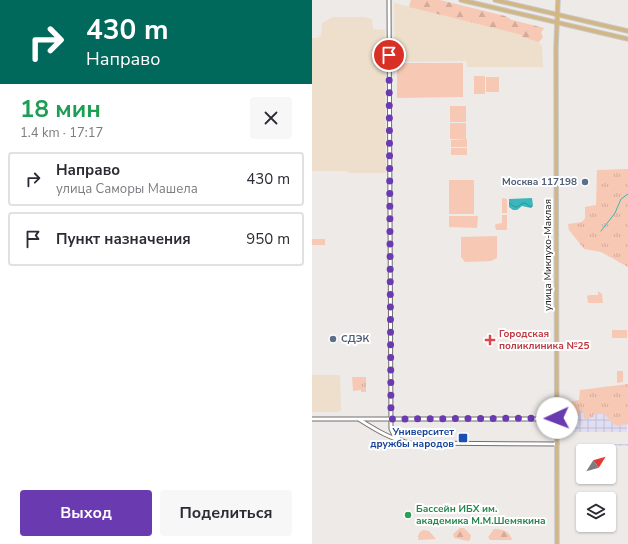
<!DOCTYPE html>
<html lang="ru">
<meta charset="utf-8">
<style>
body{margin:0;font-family:"Nunito Sans",sans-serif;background:#f7f7f7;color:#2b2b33;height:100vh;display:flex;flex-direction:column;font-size:15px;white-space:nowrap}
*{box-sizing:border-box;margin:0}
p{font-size:13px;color:#7c7c81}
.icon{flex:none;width:22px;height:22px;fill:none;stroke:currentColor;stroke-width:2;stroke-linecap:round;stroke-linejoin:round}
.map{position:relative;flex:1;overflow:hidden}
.sheet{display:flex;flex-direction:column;background:#fff;width:312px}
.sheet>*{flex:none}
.top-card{background:#00695c;color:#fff;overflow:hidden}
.needle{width:26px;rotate:53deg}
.tools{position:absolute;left:264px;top:444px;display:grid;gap:8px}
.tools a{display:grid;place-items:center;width:40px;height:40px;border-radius:4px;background:#fff;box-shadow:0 1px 3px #0004;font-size:20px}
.pin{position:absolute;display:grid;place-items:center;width:34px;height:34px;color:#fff;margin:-17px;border:2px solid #fff;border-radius:50%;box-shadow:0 1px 4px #0007}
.me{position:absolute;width:44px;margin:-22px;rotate:268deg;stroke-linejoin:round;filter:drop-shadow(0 0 3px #0008)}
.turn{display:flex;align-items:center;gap:14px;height:84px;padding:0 20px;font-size:18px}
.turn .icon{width:52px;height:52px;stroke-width:2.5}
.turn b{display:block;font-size:28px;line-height:34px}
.round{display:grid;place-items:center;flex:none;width:42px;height:42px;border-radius:4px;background:#f7f7f7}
.overview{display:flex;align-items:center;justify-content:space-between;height:68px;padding:0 20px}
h1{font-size:24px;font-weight:700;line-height:30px;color:#1e9e55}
.action{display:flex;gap:8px;margin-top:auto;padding:8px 20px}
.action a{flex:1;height:46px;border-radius:4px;background:#6a3ab1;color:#fff;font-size:16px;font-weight:700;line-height:46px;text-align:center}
.action a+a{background:#f7f7f7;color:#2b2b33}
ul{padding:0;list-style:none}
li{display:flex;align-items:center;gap:12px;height:54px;margin:0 8px 6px;padding:0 12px;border:2px solid #e1e1e2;border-radius:4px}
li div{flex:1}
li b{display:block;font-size:15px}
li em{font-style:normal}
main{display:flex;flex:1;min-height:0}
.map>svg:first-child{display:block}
.industrial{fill:url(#industrial-grid)}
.medical{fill:#eddfcc}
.grass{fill:#f7c8b4}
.forest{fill:url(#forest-firs)}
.park{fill:url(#park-tufts)}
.water{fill:url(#water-waves)}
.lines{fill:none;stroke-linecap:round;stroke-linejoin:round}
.stream{stroke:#39b7bc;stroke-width:1}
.minor-casing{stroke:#726e6d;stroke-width:5}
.major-casing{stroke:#c8c8c8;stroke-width:5.5}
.minor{stroke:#fff;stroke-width:3}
.major{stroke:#d2b785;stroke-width:3.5}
.route{stroke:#6a3ab1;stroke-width:7;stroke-dasharray:0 12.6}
.service-dot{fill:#5c6f8a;stroke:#fff;stroke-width:1.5}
.health-dot{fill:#e0444e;stroke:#fff;stroke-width:1.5}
.transit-dot{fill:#1a4fb4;stroke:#fff;stroke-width:1.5}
.leisure-dot{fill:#2e9e5b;stroke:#fff;stroke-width:1.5}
.labels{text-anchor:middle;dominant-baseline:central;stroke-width:4;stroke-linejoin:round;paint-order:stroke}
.service-label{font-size:10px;font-weight:bold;fill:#4e5e75;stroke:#fff;text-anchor:end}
.street-label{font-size:10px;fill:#1a1818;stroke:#fff}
.health-label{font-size:10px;font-weight:bold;fill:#be3a42;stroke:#fff;text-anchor:start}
.transit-label{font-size:10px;font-weight:bold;fill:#164399;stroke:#fff;text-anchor:end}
.leisure-label{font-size:10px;font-weight:bold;fill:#27864d;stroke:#fff;text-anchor:start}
</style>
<main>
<section class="sheet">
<div class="top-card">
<div class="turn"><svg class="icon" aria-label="right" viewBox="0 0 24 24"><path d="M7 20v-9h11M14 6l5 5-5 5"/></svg><div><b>430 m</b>Направо</div></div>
</div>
<div class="overview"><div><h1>18 мин</h1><p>1.4 km · 17:17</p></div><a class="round"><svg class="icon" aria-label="close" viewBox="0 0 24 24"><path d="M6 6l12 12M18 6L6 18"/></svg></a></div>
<ul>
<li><svg class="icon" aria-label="right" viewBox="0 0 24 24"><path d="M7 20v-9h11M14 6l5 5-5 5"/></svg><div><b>Направо</b><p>улица Саморы Машела</p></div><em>430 m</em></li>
<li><svg class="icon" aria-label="arrive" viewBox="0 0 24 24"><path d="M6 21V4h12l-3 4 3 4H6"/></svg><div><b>Пункт назначения</b></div><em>950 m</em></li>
</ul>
<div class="action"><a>Выход</a><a>Поделиться</a></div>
</section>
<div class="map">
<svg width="316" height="544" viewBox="0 0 316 544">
<defs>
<pattern id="industrial-grid" width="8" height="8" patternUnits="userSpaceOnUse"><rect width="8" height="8" fill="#e1def4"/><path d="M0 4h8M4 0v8" fill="none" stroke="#c0bed0"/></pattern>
<pattern id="forest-firs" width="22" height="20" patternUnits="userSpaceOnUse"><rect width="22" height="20" fill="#f7c8b4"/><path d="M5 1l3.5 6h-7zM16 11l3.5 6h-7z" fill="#d3ab9a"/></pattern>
<pattern id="park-tufts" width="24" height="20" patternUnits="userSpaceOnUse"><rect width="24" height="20" fill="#f7c8b4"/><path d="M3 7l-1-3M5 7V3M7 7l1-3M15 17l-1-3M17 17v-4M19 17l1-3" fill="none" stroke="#d3ab9a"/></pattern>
<pattern id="water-waves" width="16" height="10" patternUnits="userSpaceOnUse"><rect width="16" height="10" fill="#39b7bc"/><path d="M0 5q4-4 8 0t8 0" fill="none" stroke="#2f9498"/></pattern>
</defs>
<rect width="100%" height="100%" fill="#eeeae8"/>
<!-- industrial -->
<g class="industrial">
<path d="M267 411H272V419L281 414H293L304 426 315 424V432H258L259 416H267Z"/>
<rect x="290" y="444" width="26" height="2"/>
</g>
<!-- medical -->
<g class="medical">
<path d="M82 3 211 35 210 37 227 42 230 47 231 67H155L154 61 83 62Z"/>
<path d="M21 17H52L60 19 61 29 73 30 74 173H37L35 171H0V38H6L9 35 10 23Z"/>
<path d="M0 375H28L29 411 26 412H0Z"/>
</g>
<!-- grass -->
<g class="grass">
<path d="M85 63H151V97L85 98Z"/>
<rect x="162" y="76" width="11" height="18"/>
<rect x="174" y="77" width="13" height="15"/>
<rect x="138" y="106" width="16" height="16"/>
<rect x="138" y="123" width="16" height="16"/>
<path d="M155 139V147H139V140Z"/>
<rect x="139" y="148" width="16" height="7"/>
<rect x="137" y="180" width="25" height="34"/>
<path d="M190 198 195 199V213H190Z"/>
<path d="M190 215H195V230H184L183 225 185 224 190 223Z"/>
<path d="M137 216H166L165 228 137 227Z"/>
<path d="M185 236V258L179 261 153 262 149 257V237Z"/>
<rect x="0" y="239" width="13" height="6"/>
<path d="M286 291 290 294 291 303H276L275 296 278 295H286Z"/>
<rect x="300" y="330" width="15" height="8"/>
<path d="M305 371H311V382L305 383Z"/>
</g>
<!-- forest -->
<g class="forest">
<path d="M99 0H128L193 16 200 20 232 28 229 33 231 37 227 42 210 37V35L97 7Z"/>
<path d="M152 528 159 535 158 540 156 541 142 538 141 534 148 528Z"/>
<path d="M182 529C190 529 198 531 200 540H178L176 537Z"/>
<path d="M111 530 117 531 124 539 106 540 107 533Z"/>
</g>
<!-- park -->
<g class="park">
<path d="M316 169V267L289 252 272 249 257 230 256 224 270 222 273 218V207L284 205 285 170Z"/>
<path d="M40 377H54V392H49V390L41 391Z"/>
<path d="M316 384V424L304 426 292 414H282L281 417 272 419 271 411H267V416H257L256 402 267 400 268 390Z"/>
</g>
<!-- water -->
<path class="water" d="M220 198 221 206 219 208 210 206 205 210H201L197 207V199Z"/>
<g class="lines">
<!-- stream -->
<path class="stream" d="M289 231 303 213 309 199 316 194"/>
<defs>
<g id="minor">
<path d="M77 0 79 429 82 435 92 442"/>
<path d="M0 419H245"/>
<path d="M48 420C64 430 80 440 99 443L245 444"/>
</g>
<g id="major">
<path d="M149 0 316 39"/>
<path d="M183 0 316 31"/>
<path d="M245 544 244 47 246 0"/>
</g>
</defs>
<!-- minor casing -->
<use href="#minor" class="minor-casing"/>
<!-- major casing -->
<use href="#major" class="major-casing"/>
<!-- minor -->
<use href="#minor" class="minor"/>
<!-- major -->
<use href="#major" class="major"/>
</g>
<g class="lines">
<!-- route -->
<path class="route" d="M77 55 79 419 245 418"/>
</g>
<!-- markers -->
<g class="service-dot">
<circle cx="273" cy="182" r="4"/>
<circle cx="21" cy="339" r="4"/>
</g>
<path class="health-dot" d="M176 334h4v4h4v4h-4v4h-4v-4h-4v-4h4z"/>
<rect class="transit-dot" x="146" y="433" width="10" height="10" rx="2"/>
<circle class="leisure-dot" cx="96" cy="515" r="4"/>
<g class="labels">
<!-- service labels -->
<g class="service-label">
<text x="265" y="182">Москва 117198</text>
<text x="29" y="339" text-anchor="start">СДЭК</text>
</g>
<!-- street labels -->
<g class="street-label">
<text transform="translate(236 255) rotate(-90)">улица Миклухо-Маклая</text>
</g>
<!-- health labels -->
<g class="health-label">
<text x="187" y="334">Городская<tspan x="187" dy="12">поликлиника №25</tspan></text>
</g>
<!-- transit labels -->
<g class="transit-label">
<text x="142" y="432">Университет<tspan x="142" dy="12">дружбы народов</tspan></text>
</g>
<!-- leisure labels -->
<g class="leisure-label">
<text x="104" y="509">Бассейн ИБХ им.<tspan x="104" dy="12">академика М.М.Шемякина</tspan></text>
</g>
</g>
</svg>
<div class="tools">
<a><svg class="needle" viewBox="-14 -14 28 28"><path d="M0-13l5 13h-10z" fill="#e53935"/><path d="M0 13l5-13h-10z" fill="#7c7c81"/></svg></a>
<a><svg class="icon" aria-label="layers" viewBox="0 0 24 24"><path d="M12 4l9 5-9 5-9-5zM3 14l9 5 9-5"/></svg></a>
</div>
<div class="pin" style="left:77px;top:55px;background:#d93025"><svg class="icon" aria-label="arrive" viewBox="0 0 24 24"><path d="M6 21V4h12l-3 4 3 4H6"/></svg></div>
<svg class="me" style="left:245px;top:418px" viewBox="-20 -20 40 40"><circle r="19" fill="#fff"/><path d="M0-13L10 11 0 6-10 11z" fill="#6a3ab1"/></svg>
</div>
</main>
